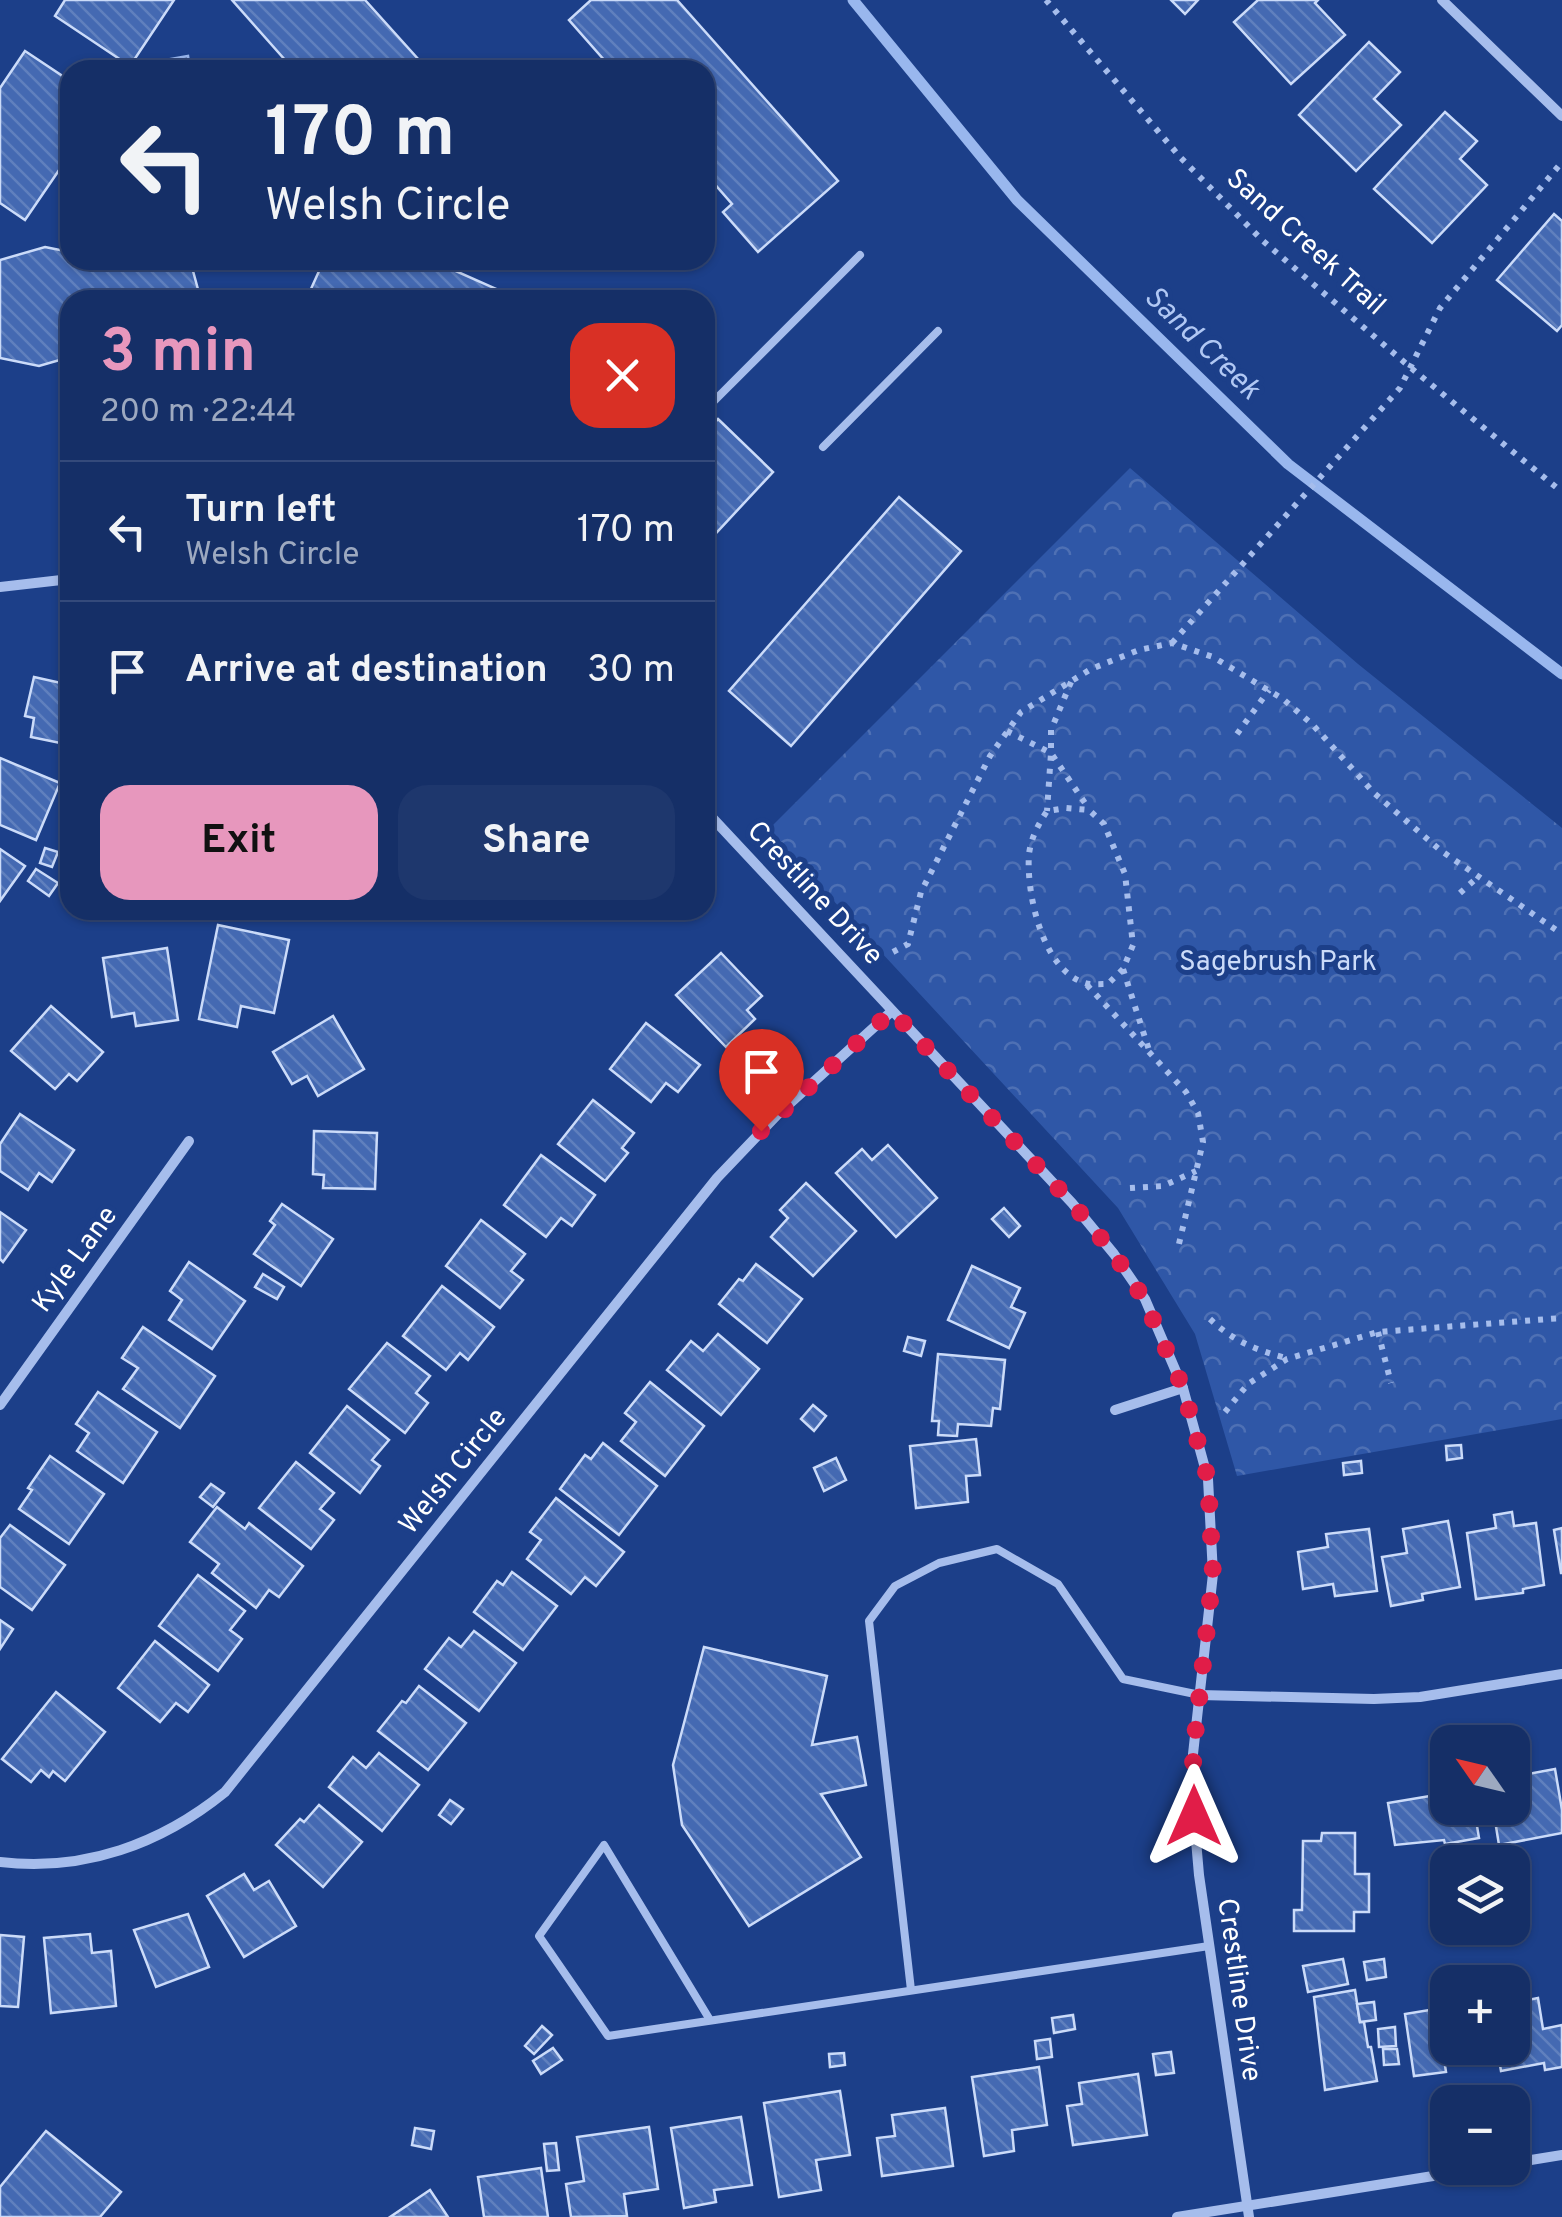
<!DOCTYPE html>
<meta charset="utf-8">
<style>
body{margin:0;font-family:Overpass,sans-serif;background:#1e376d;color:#f1f3f6;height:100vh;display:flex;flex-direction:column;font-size:38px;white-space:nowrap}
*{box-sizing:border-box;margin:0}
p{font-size:32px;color:#9da9c0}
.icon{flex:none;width:55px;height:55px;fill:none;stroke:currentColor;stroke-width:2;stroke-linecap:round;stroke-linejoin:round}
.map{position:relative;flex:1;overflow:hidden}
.side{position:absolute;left:60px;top:290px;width:655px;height:630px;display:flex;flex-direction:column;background:#152f67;border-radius:30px;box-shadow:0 2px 8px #0004,0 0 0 2px #344a7b}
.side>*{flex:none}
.top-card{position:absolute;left:60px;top:60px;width:655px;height:210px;border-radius:30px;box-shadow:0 2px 8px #0004,0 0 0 2px #344a7b;background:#152f67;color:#f1f3f6;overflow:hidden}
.needle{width:65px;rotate:304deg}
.tools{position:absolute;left:1430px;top:1725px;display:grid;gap:20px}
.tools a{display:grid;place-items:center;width:100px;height:100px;border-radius:20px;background:#152f67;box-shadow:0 2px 8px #0004,0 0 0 2px #344a7b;font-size:50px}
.pin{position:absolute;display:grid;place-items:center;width:85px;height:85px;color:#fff;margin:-102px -42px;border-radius:50% 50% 50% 0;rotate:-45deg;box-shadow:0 0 10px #0007}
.pin .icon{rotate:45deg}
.me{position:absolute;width:110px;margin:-55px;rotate:0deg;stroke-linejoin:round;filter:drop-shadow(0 0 8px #0008)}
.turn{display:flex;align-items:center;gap:35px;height:210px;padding:0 40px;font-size:45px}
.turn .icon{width:130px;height:130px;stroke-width:2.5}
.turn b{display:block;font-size:70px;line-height:85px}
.round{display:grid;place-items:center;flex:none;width:105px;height:105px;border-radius:30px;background:#1e376d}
.headline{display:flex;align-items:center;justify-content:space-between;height:170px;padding:0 40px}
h1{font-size:60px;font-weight:700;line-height:75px;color:#e797bd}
.action{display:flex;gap:20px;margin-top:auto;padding:20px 40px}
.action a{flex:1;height:115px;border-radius:30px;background:#e797bd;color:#111;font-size:40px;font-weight:700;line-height:115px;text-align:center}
.action a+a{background:#1e376d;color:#f1f3f6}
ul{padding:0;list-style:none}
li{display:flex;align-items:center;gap:30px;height:140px;padding:0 40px;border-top:2px solid #344a7b}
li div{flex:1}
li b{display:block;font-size:38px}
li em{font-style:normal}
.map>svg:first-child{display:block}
.forest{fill:url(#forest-crowns)}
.water{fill:url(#water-rules);stroke:#99b7ee;stroke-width:2.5}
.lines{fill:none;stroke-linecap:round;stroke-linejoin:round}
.stream{stroke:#99b7ee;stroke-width:11}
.building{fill:url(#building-back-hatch);stroke:#cbdbf9;stroke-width:2.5}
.path{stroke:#a6bdec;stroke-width:6;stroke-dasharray:5 8;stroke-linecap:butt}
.service{stroke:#a6bdec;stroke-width:8}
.minor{stroke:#a6bdec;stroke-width:10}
.route{stroke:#e11d48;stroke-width:18;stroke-dasharray:0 32.4}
.labels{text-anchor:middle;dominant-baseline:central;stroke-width:10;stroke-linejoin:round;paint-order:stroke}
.street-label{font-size:28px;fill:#fff;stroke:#1c3f89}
.park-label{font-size:28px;fill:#cbdbf9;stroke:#1c3f89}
.water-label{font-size:30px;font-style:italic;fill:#b1c8f4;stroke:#1c3f89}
</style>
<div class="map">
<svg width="1562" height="2217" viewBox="0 0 1562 2217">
<defs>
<pattern id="forest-crowns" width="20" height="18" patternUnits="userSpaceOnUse" patternTransform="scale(2.5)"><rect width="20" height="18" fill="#2f57a7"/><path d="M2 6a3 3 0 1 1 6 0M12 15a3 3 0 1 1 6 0" fill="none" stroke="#4e70b4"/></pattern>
<pattern id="water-rules" width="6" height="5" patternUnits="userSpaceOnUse" patternTransform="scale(2.5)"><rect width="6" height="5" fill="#354f87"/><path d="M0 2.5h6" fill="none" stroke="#536999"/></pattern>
<pattern id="building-back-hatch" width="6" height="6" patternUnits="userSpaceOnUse" patternTransform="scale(2.5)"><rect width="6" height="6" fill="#4469b2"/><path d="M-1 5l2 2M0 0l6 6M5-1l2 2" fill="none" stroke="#6080be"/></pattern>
</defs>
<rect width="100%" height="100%" fill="#1c3f89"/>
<!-- forest -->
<path class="forest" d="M1130 468 1358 664 1562 828V1419L1237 1476 1195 1334 1118 1208 768 830Z"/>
<!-- water -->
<path class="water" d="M188 56 190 70H149L148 63Z"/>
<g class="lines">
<!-- stream -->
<path class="stream" d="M853 0 1017 200 1288 464 1562 674"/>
</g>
<!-- building -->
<g class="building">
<path d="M65 0H174L130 66 55 16Z"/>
<path d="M232 0H365L428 70H294Z"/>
<path d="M591 0H677L838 181 758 252 723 212 732 204 705 173V70H613L569 20Z"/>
<path d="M1171 0H1198L1185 14Z"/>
<path d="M1258 0H1318L1315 3 1345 35 1291 84 1234 22Z"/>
<path d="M1369 42 1400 72 1374 99 1401 125 1356 171 1299 115Z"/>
<path d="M25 51 70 81V154L25 220 0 203V88Z"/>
<path d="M1445 112 1477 141 1460 159 1487 185 1432 243 1374 189Z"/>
<path d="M1554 214 1562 221V325L1557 331 1497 280Z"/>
<path d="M45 247 70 252V260H190L199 293 198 300H70V357L39 366 0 358V260Z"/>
<path d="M324 260H431L521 300H306Z"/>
<path d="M718 419 773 472 705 545V434Z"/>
<path d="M899 497 961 551 791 746 729 691Z"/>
<path d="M34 677 70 685V745L31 737 34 718 25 716Z"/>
<path d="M0 758 60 783 36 840 0 825Z"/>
<path d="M45 848 58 852 52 867 40 863Z"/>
<path d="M0 849 25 866 0 901Z"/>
<path d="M36 869 58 883 49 896 28 881Z"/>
<path d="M218 925 289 940 274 1013 241 1006 237 1027 199 1019Z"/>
<path d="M167 948 178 1020 136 1026 134 1013 112 1017 103 958Z"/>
<path d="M721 953 762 996 747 1010 755 1019 726 1047 676 995Z"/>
<path d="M51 1006 103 1052 77 1081 69 1074 55 1089 11 1051Z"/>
<path d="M333 1016 364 1069 318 1096 307 1076 292 1084 273 1052Z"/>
<path d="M646 1023 700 1065 678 1092 666 1083 651 1102 610 1069Z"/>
<path d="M593 1100 634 1133 622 1148 628 1153 605 1181 558 1144Z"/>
<path d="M20 1114 74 1150 52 1182 39 1173 28 1190 0 1171V1144Z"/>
<path d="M314 1131 377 1133 375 1189 323 1188 324 1175 313 1174Z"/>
<path d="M888 1145 937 1198 896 1237 836 1173 862 1149 872 1160Z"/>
<path d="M541 1155 595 1195 572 1226 561 1218 546 1237 504 1205Z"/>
<path d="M806 1183 856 1231 813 1276 771 1237 788 1218 780 1210Z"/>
<path d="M282 1204 333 1239 301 1286 254 1254 275 1225 270 1221Z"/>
<path d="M1004 1208 1020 1226 1009 1237 992 1219Z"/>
<path d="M0 1212 26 1230 3 1262 0 1259Z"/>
<path d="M481 1220 525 1254 511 1271 523 1280 500 1308 446 1266Z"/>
<path d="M189 1262 245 1301 212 1349 169 1320 182 1300 170 1291Z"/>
<path d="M756 1264 802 1299 767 1343 719 1304 739 1279 743 1281Z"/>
<path d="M972 1266 1020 1288 1011 1307 1025 1313 1009 1348 948 1320Z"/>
<path d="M263 1274 284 1287 277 1299 255 1287Z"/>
<path d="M442 1286 494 1327 468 1360 460 1353 446 1370 403 1336Z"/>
<path d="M143 1327 215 1376 180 1428 123 1389 138 1368 122 1358Z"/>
<path d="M718 1334 759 1369 721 1415 667 1370 691 1341 703 1351Z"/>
<path d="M908 1337 925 1341 921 1356 904 1351Z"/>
<path d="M387 1343 430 1376 416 1393 428 1403 405 1433 349 1389Z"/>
<path d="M938 1354 1005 1360 1000 1409 993 1408 991 1426 958 1424 957 1436 938 1435 939 1421H932Z"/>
<path d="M650 1382 704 1426 665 1476 621 1441 636 1422 625 1413Z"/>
<path d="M98 1392 157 1432 123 1483 77 1451 89 1433 76 1424Z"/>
<path d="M813 1405 826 1416 814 1431 801 1419Z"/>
<path d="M347 1406 389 1440 372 1460 380 1466 360 1493 310 1453Z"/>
<path d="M976 1439 980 1475 966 1476 968 1502 916 1508 910 1446Z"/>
<path d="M603 1443 657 1486 619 1535 560 1489 585 1455 591 1459Z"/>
<path d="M1461 1445 1462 1458 1447 1460 1446 1446Z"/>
<path d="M50 1456 104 1494 69 1544 19 1509 32 1490 28 1488Z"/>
<path d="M836 1458 846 1480 824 1491 814 1468Z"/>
<path d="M1361 1461 1362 1473 1344 1475 1343 1463Z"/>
<path d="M296 1462 334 1493 320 1509 334 1520 311 1549 259 1508Z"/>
<path d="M211 1484 224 1493 213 1507 200 1497Z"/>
<path d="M556 1498 624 1552 596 1586 585 1577 571 1594 527 1559 541 1540 530 1532Z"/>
<path d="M217 1507 245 1529 249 1523 303 1566 279 1597 269 1590 256 1608 212 1573 219 1564 190 1542Z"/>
<path d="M1512 1512 1514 1526 1536 1523 1544 1585 1523 1589V1593L1476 1599 1467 1533 1496 1528 1494 1515Z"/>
<path d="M1448 1521 1460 1587 1422 1594 1423 1600 1391 1606 1382 1557 1407 1553 1403 1529Z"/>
<path d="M10 1525 65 1565 32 1610 0 1587V1538Z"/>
<path d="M1562 1528V1573H1561L1554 1530Z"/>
<path d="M1369 1529 1377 1591 1335 1596 1333 1584 1303 1589 1298 1552 1328 1547 1326 1534Z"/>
<path d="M512 1572 557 1606 523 1650 474 1612 497 1581 503 1585Z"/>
<path d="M198 1575 245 1611 230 1630 242 1639 218 1671 159 1626Z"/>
<path d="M0 1620 13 1629 0 1649Z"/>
<path d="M474 1631 516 1663 479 1711 425 1669 449 1638 461 1647Z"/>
<path d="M155 1641 209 1685 188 1712 176 1703 160 1722 118 1688Z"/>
<path d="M704 1647 827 1676 812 1745 857 1737 866 1785 821 1794 861 1857 749 1926 682 1825 673 1765Z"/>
<path d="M419 1686 466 1723 428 1770 378 1731 402 1701 406 1703Z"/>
<path d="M56 1692 105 1732 65 1781 53 1771 49 1777 41 1770 31 1782 2 1759Z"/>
<path d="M379 1753 419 1785 382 1831 329 1787 353 1757 366 1768Z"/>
<path d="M1555 1769 1562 1810V1833L1499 1845 1493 1808H1512V1777Z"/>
<path d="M1448 1793V1808H1474L1479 1838 1445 1844 1444 1840 1395 1845 1388 1803Z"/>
<path d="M450 1800 463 1809 451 1824 439 1815Z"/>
<path d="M319 1805 362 1842 323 1887 276 1845 300 1819 304 1822Z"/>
<path d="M1322 1833H1355V1874H1369V1912H1354V1931H1294V1910H1302L1303 1841H1321Z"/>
<path d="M244 1874 254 1890 269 1881 296 1926 244 1957 207 1896Z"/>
<path d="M188 1914 209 1967 156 1987 134 1930Z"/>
<path d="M90 1934 92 1953 111 1951 116 2006 51 2013 44 1938Z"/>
<path d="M0 1935 24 1937 18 2007 0 2006Z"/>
<path d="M1343 1959 1348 1984 1308 1992 1303 1966Z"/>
<path d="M1384 1959 1386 1977 1367 1980 1364 1962Z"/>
<path d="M1355 1990 1360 2022H1364L1368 2047H1371L1377 2081 1325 2090 1314 1997Z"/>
<path d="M1538 1998 1543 2029 1562 2025V2067L1545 2070 1544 2063 1501 2071 1497 2048H1512V2003Z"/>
<path d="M1374 2002 1376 2020 1360 2022 1357 2004Z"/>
<path d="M1448 2007V2048H1485V2052L1444 2059 1446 2072 1414 2076 1405 2014Z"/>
<path d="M1073 2015 1075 2029 1054 2033 1052 2018Z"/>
<path d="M542 2026 552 2035 534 2054 525 2046Z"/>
<path d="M1395 2027 1396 2046 1379 2047 1378 2029Z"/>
<path d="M1050 2039 1052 2057 1037 2059 1035 2041Z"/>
<path d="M553 2048 562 2060 541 2074 533 2061Z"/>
<path d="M1383 2049H1397L1399 2064 1384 2065Z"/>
<path d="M1171 2052 1174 2073 1156 2075 1153 2054Z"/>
<path d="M844 2053 845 2065 830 2067 829 2054Z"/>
<path d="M1039 2067 1047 2125 1012 2130 1014 2151 984 2156 972 2077Z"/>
<path d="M1138 2074 1147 2135 1073 2145 1067 2106 1082 2104 1079 2083Z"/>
<path d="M840 2091 850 2155 816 2160 821 2190 779 2197 764 2103Z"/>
<path d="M945 2108 953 2166 882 2176 877 2138 895 2136 892 2115Z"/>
<path d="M741 2117 752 2185 714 2190 716 2202 684 2208 671 2128Z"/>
<path d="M649 2127 658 2189 624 2194 627 2216 571 2217 566 2184 584 2181 577 2137Z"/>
<path d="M415 2128 434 2131 431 2149 412 2145Z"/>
<path d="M46 2131 121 2192 100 2217H0V2187Z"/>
<path d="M556 2143 559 2170 547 2171 544 2144Z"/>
<path d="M541 2168 548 2217H484L478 2177Z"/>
<path d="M430 2190 448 2217H390Z"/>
</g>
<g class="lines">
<!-- path -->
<g class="path">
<path d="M1046 0 1180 157 1263 241 1411 368 1562 492"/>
<path d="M1172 643 1400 388 1440 308 1562 162"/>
<path d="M1071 682 1051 730V753L1089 809"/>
<path d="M1007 731 1051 753 1047 811"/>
<path d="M1237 734 1269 690"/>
<path d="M1460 893 1479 876"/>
<path d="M893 952 908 944 921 892 990 756 1021 712 1091 669 1139 650 1172 643 1213 657 1283 699 1313 725 1374 793 1440 850 1562 934"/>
<path d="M1123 969 1108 984C1101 984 1091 985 1085 983 1042 970 1026 892 1029 854 1031 838 1038 825 1047 811L1066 808 1089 810 1104 824 1125 874 1133 945 1123 969 1149 1050"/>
<path d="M1087 985 1186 1092 1198 1113 1203 1142 1178 1248"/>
<path d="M1130 1188 1163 1186 1196 1171"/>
<path d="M1210 1319C1233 1341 1256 1350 1286 1358"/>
<path d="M1378 1332 1391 1383"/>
<path d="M1225 1412 1248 1384 1287 1359 1378 1332 1562 1318"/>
</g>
<!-- service -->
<g class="service">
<path d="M705 410 860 255"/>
<path d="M823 447 938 331"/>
<path d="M911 1990 869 1621 895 1586 939 1563 997 1549 1058 1584 1123 1679 1200 1695"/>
<path d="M710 2020 604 1845 539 1936 608 2036 1209 1946"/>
</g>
<!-- minor -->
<g class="minor">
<path d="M1442 0 1562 116"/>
<path d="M0 587 70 579"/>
<path d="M705 810 1072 1203 1114 1254 1145 1299 1183 1388 1208 1479 1213 1574 1193 1754 1194 1817 1199 1875 1249 2217"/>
<path d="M0 1405 189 1141"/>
<path d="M1115 1410 1183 1388"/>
<path d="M1200 1695 1374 1699 1420 1697 1562 1674"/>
<path d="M0 1862C84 1872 161 1844 225 1792L717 1178 777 1115 892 1011"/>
<path d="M1512 2163 1562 2155"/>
<path d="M1177 2217 1483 2168"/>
</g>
</g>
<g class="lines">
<!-- route -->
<path class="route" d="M761 1131 892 1011 1072 1203 1114 1254 1144 1299 1183 1388 1208 1479 1213 1574 1193 1754 1194 1816"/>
</g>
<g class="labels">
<!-- street labels -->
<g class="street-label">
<text transform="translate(1305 243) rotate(42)">Sand Creek Trail</text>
<text transform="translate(814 894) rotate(47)">Crestline Drive</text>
<text transform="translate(76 1260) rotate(-54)">Kyle Lane</text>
<text transform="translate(454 1472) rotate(-51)">Welsh Circle</text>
<text transform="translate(1238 1990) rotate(82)">Crestline Drive</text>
</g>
<!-- park labels -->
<g class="park-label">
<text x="1278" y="963">Sagebrush Park</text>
</g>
<!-- water labels -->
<g class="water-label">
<text transform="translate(1201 344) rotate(44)">Sand Creek</text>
</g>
</g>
</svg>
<div class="tools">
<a><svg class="needle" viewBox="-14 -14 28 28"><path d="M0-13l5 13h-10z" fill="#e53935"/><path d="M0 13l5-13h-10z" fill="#9da9c0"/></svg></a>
<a><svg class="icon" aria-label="layers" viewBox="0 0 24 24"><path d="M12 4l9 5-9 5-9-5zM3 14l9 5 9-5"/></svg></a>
<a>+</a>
<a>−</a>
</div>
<div class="pin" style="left:761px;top:1131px;background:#d93025"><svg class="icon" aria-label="arrive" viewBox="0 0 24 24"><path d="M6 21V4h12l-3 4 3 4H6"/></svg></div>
<svg class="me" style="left:1194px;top:1816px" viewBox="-20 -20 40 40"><path d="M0-17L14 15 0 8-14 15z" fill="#e11d48" stroke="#fff" stroke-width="4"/></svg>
<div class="top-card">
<div class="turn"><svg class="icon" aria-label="left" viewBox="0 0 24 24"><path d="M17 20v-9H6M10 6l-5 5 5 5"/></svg><div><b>170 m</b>Welsh Circle</div></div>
</div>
<section class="side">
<div class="headline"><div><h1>3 min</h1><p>200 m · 22:44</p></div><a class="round" style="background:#d93025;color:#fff"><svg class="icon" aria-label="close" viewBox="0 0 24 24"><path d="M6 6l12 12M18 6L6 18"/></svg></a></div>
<ul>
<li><svg class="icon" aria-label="left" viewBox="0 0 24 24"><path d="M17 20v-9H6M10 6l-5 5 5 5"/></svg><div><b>Turn left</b><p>Welsh Circle</p></div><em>170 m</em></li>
<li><svg class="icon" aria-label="arrive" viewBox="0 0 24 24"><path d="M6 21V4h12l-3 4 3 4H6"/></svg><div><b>Arrive at destination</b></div><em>30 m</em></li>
</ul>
<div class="action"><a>Exit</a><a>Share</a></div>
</section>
</div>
